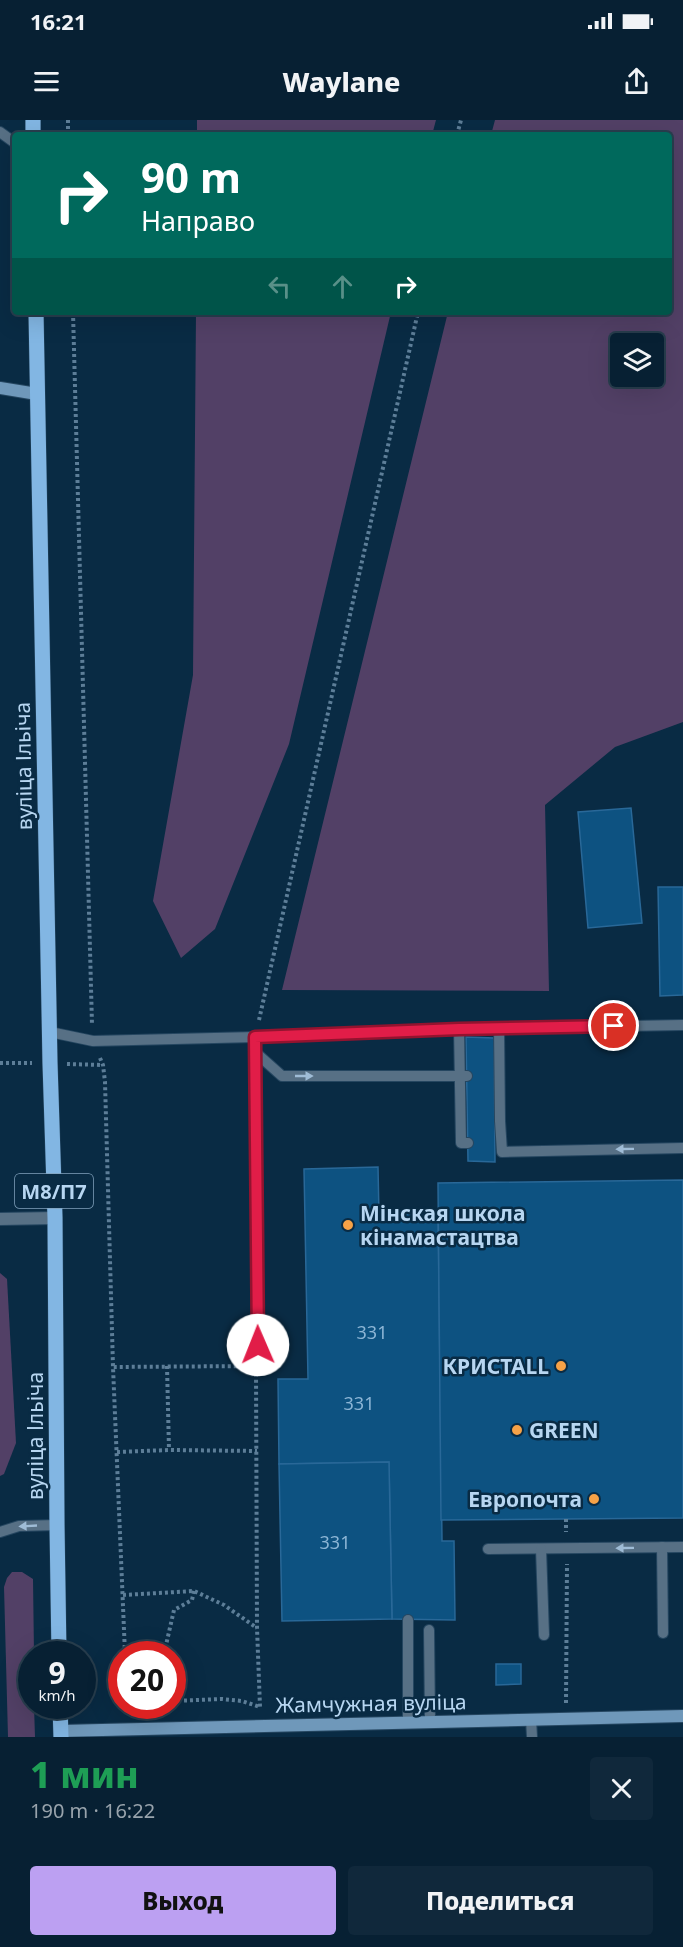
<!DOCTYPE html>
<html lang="ru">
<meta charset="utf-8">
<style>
body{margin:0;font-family:"Noto Sans",sans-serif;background:#10283b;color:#f1f3f6;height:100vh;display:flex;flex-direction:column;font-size:22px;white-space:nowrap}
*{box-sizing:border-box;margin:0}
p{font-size:20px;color:#98a3ac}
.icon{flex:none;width:33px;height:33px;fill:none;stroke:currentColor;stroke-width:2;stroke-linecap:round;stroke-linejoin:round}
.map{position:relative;height:1617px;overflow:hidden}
.drawer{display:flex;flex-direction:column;background:#072033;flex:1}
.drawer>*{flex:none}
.hud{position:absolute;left:12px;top:12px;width:660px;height:183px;border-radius:6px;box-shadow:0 6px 24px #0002,0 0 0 2px #283e4e;background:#00695c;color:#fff;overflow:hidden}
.controls{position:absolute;left:610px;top:213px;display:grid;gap:12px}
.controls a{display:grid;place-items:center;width:54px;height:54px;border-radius:6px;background:#072033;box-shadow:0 6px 24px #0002,0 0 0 2px #283e4e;font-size:30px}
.speed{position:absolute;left:18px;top:1521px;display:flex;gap:12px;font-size:30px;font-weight:700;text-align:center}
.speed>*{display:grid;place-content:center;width:78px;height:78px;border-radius:50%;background:#072033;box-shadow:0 6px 24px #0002,0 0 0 2px #283e4e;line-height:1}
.speed small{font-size:15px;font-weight:400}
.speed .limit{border:9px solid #d22;background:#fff;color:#111}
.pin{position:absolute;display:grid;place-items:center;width:51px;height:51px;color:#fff;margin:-26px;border:3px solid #fff;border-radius:50%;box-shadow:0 2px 6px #0007}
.me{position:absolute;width:66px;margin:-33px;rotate:359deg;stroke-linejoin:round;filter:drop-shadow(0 0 4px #0008)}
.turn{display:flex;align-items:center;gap:21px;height:126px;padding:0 30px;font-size:27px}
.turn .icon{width:78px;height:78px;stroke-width:2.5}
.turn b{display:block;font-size:42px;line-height:51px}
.lanes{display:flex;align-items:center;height:57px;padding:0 30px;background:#0003;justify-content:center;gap:30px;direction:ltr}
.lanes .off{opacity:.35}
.round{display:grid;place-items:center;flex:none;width:63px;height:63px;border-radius:6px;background:#10283b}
.head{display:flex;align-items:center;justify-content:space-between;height:102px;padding:0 30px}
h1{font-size:36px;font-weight:800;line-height:45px;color:#1e9e55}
.primary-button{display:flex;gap:12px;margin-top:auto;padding:12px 30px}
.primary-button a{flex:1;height:69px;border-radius:6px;background:#bca0f2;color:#111;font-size:24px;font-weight:800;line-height:69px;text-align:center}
.primary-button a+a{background:#10283b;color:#f1f3f6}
.status{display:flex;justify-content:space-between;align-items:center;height:42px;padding:0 30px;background:#072033;direction:ltr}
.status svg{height:16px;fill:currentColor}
header{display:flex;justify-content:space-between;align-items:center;height:78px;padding:0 30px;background:#072033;font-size:27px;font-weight:800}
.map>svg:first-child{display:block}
.green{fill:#524066;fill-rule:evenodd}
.building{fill:#0d5281;stroke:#296898;stroke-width:1.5}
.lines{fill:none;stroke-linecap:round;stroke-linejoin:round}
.lane-casing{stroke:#254660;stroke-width:12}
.street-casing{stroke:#254660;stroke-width:14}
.secondary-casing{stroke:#254660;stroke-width:14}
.primary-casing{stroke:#254660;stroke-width:16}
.path{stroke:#5d7e98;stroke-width:4;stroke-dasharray:3 3;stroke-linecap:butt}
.lane{stroke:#577085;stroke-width:10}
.street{stroke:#577085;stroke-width:12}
.secondary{stroke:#6f98ba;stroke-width:12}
.primary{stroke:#82b6e3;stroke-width:15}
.oneway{fill:#9fbcd6}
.route-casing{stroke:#92132f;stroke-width:15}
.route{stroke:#e11d48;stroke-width:10}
.poi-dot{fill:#f6a247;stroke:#092b44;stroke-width:2}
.labels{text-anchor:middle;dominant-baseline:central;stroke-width:5;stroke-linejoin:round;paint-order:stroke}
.number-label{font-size:18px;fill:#8cb5d5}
.shield{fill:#092b44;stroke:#83a3bd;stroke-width:1.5}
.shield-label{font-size:20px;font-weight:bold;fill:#b7d6f1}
.street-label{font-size:21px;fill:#b7d6f1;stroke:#092b44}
.poi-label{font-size:21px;font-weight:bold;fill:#b7d6f1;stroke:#092b44;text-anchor:start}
</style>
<div class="status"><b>16:21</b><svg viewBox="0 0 49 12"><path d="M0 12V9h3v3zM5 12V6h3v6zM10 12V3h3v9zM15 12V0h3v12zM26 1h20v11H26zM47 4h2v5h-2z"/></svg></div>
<header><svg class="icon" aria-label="menu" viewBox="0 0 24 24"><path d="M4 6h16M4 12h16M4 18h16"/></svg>Waylane<svg class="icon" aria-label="share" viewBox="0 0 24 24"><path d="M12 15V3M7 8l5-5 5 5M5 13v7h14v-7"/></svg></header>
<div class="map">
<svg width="683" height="1617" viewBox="0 0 683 1617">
<rect width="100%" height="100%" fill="#092b44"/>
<!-- green -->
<g class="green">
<path d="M197 0H436L432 15H197Z"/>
<path d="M495 0H683V602L615 627 545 685 549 871 282 870 448 192H669V15H491ZM621 224H654V256H621Z"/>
<path d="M196 192H391L289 624 215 809 181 838 153 781 193 555Z"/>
<path d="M0 1153 7 1159 16 1323 4 1354 0 1356Z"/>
<path d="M12 1452H22L33 1459 34 1534H32V1586H34L35 1617H8L4 1467 7 1458Z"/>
</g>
<!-- building -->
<g class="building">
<path d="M631 688 642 803 588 808 578 692Z"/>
<path d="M658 767H683V875L660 876Z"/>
<path d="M466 917 494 918 495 1042 468 1041Z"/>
<path d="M378 1047 379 1095 438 1094 442 1421H454L455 1500 392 1499 389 1342 279 1344 278 1259H308L304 1049Z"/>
<path d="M683 1060V1398L441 1400 438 1063Z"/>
<path d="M389 1342 392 1499 282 1501 279 1344Z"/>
<path d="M496 1544H521V1564L496 1565Z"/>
</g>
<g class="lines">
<defs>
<g id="lane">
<path d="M0 12 15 23"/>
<path d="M499 908 500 1001 502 1032 683 1028"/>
<path d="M459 909 461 1023H468"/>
<path d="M50 912 93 921 255 917 459 909 683 905"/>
<path d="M255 917 258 1225"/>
<path d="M255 932 282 956H467"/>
<path d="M0 1412 19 1406 57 1405"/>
<path d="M662 1427 663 1513"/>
<path d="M488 1429 683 1427"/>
<path d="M541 1429 544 1515"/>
<path d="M408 1500V1601"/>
<path d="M429 1510 430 1601"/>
<path d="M531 1599 532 1617"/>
</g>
<path id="street" d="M0 1099 55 1098"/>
<g id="secondary">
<path d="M0 268 37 274"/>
<path d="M61 1611 683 1596"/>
</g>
<g id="primary">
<path d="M33 0V15"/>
<path d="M36 192 50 943 55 1098 57 1405 59 1534"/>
<path d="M60 1586 61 1617"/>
</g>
</defs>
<!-- lane casing -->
<use href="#lane" class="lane-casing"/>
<!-- street casing -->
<use href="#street" class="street-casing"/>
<!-- secondary casing -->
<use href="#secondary" class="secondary-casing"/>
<!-- primary casing -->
<use href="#primary" class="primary-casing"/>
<!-- path -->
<g class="path">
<path d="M68 0V15"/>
<path d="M457 15 461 0"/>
<path d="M73 192 92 905"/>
<path d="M259 900 418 192"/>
<path d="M100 938 103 945 105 962 113 1247"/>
<path d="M0 943H32"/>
<path d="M67 944 103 945"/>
<path d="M167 1246 169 1330"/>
<path d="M117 1332 169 1330 257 1331"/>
<path d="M566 1399V1412"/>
<path d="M123 1475 194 1471 224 1485 257 1508"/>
<path d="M125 1534 113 1247 256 1246 257 1508 260 1587"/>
<path d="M164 1534 174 1490 192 1480 194 1471"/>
<path d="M172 1581 222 1579 242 1581 260 1587"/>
<path d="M566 1583 567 1444"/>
</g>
<!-- lane -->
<use href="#lane" class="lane"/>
<!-- street -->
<use href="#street" class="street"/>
<!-- secondary -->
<use href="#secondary" class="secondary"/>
<!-- primary -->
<use href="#primary" class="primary"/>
</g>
<!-- one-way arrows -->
<defs><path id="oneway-solid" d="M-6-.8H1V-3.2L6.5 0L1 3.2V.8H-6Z" transform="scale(1.5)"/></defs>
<g class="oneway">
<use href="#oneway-solid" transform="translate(304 956)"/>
<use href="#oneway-solid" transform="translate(625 1029) rotate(179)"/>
<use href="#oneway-solid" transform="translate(28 1406) rotate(177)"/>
<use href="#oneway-solid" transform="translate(625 1428) rotate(179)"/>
</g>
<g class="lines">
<defs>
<path id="route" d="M258 1225 255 917 459 909 614 906"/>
</defs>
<!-- route casing -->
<use href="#route" class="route-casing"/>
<!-- route -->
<use href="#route" class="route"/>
</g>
<!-- markers -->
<g class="poi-dot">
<circle cx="348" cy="1105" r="6"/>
<circle cx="561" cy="1246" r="6"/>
<circle cx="517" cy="1310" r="6"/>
<circle cx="594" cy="1379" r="6"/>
</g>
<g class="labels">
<!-- number labels -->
<g class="number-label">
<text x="372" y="1212">331</text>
<text x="359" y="1283">331</text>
<text x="335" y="1422">331</text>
</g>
<!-- shield labels -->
<rect class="shield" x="15" y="1054" width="78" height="34" rx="4.5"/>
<g class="shield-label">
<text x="54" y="1071">М8/П7</text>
</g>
<!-- street labels -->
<g class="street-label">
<text transform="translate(23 646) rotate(-91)">вуліца Ільіча</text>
<text transform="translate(35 1316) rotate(-90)">вуліца Ільіча</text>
<text transform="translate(371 1583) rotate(-1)">Жамчужная вуліца</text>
</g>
<!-- poi labels -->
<g class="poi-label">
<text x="360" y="1093">Мінская школа<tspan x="360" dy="24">кінамастацтва</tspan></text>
<text x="549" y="1246" text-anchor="end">КРИСТАLL</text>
<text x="529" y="1310">GREEN</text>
<text x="582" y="1379" text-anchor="end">Европочта</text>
</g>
</g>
</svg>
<div class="controls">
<a><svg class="icon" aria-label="layers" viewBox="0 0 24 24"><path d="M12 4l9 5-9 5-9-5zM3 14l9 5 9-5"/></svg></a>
</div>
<div class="speed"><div>9<small>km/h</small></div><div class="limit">20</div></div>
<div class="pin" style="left:614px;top:906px;background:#d93025"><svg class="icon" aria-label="arrive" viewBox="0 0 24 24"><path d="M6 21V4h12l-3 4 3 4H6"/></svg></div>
<svg class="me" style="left:258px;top:1225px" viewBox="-20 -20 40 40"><circle r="19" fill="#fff"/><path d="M0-13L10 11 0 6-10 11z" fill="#e11d48"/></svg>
<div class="hud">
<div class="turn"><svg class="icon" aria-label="right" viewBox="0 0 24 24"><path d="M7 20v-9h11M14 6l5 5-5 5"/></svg><div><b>90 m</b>Направо</div></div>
<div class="lanes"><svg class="icon off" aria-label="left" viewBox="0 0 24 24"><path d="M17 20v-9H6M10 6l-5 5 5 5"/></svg><svg class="icon off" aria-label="ahead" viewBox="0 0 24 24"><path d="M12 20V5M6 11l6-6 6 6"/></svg><svg class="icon" aria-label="right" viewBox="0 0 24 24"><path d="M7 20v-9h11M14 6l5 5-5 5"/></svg></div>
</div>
</div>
<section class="drawer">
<div class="head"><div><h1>1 мин</h1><p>190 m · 16:22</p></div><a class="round"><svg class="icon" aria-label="close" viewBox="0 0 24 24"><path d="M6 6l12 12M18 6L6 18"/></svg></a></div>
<div class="primary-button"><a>Выход</a><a>Поделиться</a></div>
</section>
